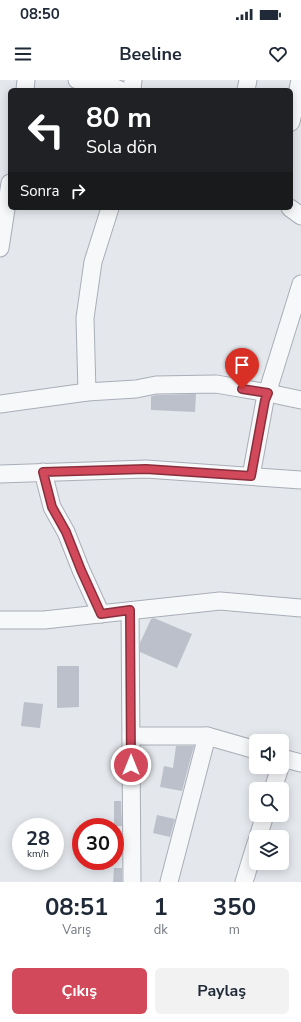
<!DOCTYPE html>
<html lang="tr">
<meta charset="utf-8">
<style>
body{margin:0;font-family:"Nunito Sans",sans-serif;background:#f2f2f3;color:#1f2937;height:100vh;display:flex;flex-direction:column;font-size:15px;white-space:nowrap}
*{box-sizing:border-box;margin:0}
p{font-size:13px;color:#747a83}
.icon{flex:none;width:22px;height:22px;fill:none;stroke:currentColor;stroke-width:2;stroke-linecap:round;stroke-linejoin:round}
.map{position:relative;height:802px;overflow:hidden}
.sheet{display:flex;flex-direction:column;background:#fff;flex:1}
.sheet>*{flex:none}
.guide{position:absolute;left:8px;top:8px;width:285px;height:122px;border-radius:6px;box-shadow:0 2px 10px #0003;background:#202124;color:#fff;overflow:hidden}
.fabs{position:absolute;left:249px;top:654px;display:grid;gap:8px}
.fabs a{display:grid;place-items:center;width:40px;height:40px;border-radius:6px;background:#fff;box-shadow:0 2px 10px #0003;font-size:20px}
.speed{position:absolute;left:12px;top:738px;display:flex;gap:8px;font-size:20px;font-weight:700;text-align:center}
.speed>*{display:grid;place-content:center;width:52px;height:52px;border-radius:50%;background:#fff;box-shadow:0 2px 10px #0003;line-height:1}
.speed small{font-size:10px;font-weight:400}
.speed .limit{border:6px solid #d22;background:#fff;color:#111}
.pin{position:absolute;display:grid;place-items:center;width:34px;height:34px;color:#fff;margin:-41px -17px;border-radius:50% 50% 50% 0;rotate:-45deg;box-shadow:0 0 4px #0007}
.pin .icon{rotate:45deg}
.me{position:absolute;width:44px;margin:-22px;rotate:0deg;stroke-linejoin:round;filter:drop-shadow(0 0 3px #0008)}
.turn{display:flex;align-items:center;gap:14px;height:84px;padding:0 12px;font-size:18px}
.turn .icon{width:52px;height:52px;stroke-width:2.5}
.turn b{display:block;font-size:28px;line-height:34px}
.then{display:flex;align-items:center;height:38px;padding:0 12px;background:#0003;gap:8px;font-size:15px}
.eta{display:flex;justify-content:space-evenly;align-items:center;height:68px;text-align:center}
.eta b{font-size:24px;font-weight:700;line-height:28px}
.button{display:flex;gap:8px;margin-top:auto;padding:8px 12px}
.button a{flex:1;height:46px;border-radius:6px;background:#d1495b;color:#fff;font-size:16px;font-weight:700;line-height:46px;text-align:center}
.button a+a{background:#f2f2f3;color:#1f2937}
.status{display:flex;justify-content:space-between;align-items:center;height:28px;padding:0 20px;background:#fff;direction:ltr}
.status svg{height:11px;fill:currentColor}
header{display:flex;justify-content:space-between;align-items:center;height:52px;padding:0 12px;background:#fff;font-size:18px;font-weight:700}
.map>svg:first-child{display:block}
.building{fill:#bbc0ca}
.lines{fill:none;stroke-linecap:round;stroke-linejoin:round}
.minor-casing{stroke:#a9aeb7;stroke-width:19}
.minor{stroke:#f7f8fa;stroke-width:17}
.route-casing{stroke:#882f3b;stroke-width:10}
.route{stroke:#d1495b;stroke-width:7}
</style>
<div class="status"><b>08:50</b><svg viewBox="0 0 49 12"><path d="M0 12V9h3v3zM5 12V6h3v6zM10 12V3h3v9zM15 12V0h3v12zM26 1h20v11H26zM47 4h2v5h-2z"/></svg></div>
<header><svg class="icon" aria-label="menu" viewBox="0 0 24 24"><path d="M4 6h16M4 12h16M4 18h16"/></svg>Beeline<svg class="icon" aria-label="heart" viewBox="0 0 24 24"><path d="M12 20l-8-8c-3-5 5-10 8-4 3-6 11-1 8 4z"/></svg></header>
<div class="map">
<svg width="301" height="802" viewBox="0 0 301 802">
<rect width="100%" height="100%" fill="#e4e7ec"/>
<!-- building -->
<g class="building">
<path d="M196 314 195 332 151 330V316L157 315Z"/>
<path d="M154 538 192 554 177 588 140 572V563L151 539Z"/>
<path d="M57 586H79V627L57 628Z"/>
<path d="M24 622 43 624 40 648 21 646Z"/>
<path d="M176 666H194L188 688 182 711 160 707 164 686 173 688Z"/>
<path d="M114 721H121L122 746H114Z"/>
<path d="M157 735 175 739 170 757 153 753Z"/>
<path d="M114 788H122V802H113Z"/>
</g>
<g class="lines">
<defs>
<g id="minor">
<path d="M77 0 104 3 120 10"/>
<path d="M25 10 26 0"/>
<path d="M132 10 133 0"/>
<path d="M246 10 248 0"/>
<path d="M291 42 300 0"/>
<path d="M290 128 301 136"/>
<path d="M0 168 10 103"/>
<path d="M87 312 85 238 93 182 110 128"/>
<path d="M0 324 87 312 136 309 156 305 216 304 268 313 301 320"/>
<path d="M43 392 52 427 66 452 81 490 101 534"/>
<path d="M0 394 146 389 301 400"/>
<path d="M251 396 265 320 301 204"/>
<path d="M130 531 132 802"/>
<path d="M0 540H44L220 521 301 528"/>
<path d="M131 656H207L256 670"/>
<path d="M282 678 301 683"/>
<path d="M273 709 280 687"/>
<path d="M258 757 265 735"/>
<path d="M169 802 207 656"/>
<path d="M244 802 256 763"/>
</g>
</defs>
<!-- minor casing -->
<use href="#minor" class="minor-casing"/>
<!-- minor -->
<use href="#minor" class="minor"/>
</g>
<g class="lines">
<defs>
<path id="route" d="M131 685 130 530 101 534 81 490 66 452 52 427 43 392 146 389 251 396 265 320 268 313 242 309"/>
</defs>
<!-- route casing -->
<use href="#route" class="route-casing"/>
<!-- route -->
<use href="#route" class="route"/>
</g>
</svg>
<div class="fabs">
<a><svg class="icon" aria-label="sound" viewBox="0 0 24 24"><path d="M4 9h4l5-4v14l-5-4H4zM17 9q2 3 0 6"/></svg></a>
<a><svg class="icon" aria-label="search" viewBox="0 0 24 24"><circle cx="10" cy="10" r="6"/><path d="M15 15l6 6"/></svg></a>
<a><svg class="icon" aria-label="layers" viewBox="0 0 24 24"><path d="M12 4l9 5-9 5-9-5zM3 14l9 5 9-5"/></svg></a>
</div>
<div class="speed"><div>28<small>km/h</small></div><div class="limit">30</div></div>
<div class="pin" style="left:242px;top:309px;background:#d93025"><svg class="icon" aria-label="arrive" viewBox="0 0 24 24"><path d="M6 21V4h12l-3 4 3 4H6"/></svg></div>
<svg class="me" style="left:131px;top:685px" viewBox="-20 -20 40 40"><circle r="17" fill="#d1495b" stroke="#fff" stroke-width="3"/><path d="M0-11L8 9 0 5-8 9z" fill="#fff"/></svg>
<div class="guide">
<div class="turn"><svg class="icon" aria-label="left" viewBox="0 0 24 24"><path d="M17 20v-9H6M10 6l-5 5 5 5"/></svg><div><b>80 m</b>Sola dön</div></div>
<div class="then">Sonra<svg class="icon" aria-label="right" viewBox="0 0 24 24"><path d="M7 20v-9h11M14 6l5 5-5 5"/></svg></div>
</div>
</div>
<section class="sheet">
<div class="eta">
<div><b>08:51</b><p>Varış</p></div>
<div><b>1</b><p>dk</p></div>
<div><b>350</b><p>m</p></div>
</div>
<div class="button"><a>Çıkış</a><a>Paylaş</a></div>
</section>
